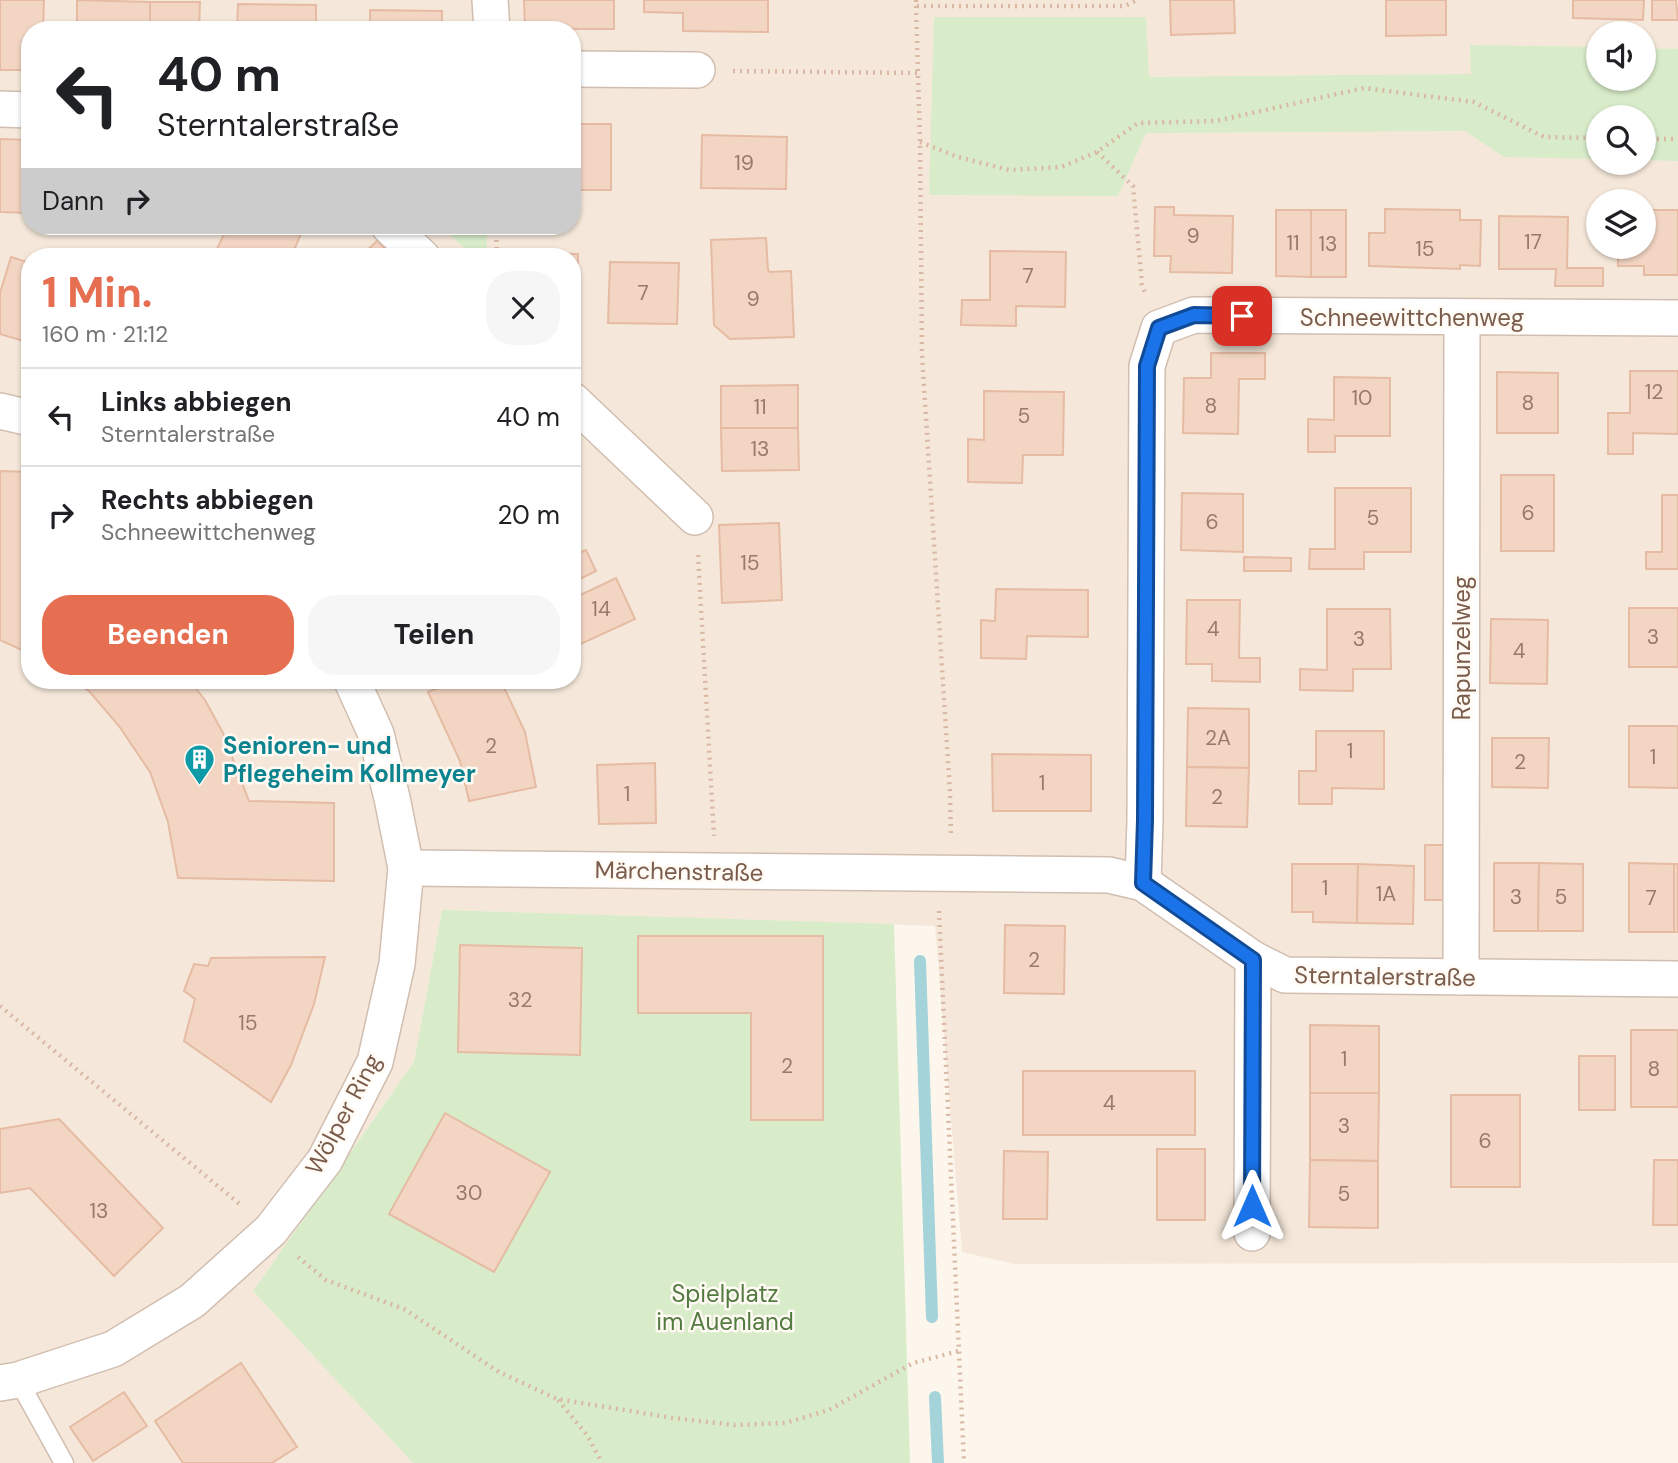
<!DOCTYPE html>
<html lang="de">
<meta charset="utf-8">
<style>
body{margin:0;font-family:"DM Sans",sans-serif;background:#f6f6f6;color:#202124;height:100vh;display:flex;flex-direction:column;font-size:26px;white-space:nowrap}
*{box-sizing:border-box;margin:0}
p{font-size:23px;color:#757577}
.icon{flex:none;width:38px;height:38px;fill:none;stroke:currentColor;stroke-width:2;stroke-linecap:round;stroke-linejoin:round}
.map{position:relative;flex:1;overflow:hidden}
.side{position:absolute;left:21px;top:248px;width:560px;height:441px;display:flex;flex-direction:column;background:#fff;border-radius:28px;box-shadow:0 2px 5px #0004}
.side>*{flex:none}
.hud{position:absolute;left:21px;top:21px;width:560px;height:214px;border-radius:28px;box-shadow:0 2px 5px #0004;background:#fff;color:#202124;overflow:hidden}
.tools{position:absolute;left:1586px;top:21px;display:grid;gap:14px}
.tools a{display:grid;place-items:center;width:70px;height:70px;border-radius:50%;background:#fff;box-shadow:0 2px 5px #0004;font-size:35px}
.pin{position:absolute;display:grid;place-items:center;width:60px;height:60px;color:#fff;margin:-30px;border-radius:14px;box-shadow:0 4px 10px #0006}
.me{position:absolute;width:77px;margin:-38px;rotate:0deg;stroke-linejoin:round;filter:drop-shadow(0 0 5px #0008)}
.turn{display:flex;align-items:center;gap:24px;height:147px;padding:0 21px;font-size:32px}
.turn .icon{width:91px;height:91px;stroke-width:2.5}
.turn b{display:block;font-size:49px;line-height:60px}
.then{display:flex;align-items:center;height:66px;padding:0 21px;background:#0003;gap:14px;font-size:26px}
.round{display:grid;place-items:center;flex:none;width:74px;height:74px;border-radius:28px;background:#f6f6f6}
.summary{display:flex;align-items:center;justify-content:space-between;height:119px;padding:0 21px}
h1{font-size:42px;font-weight:700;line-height:52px;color:#e76f51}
.cta{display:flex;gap:14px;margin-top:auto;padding:14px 21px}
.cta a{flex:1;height:80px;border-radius:28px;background:#e76f51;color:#fff;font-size:28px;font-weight:700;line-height:80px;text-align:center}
.cta a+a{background:#f6f6f6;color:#202124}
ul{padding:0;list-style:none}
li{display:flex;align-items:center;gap:21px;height:98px;padding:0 21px;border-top:2px solid #e0e0e0}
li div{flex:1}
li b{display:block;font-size:26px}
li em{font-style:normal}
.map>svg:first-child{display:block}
.residential{fill:#f5e8da;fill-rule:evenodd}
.green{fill:#d8ecc9}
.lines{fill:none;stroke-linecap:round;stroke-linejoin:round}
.stream{stroke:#a5d3da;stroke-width:12}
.building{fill:#f3d5c3;stroke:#e6bba3;stroke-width:2}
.lane-casing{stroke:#d1beb0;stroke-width:21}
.street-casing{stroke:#d1beb0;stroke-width:38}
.path{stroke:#d9b8a5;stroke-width:4.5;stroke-dasharray:2 5;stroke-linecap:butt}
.lane{stroke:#fff;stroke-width:18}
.street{stroke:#fff;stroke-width:35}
.route-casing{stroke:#114b97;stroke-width:18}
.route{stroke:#1a73e8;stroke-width:12}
.labels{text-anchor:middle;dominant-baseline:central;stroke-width:5;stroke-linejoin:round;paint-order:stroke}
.number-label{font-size:21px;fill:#987a6a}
.street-label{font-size:24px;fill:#7a5c4d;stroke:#fffaf3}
.culture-label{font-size:24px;font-weight:bold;fill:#0d838f;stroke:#fffaf3;text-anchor:start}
.park-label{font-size:24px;fill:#537a41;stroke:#fffaf3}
</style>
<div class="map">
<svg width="1678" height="1463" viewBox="0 0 1678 1463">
<rect width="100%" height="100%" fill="#fdf6ec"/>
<!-- residential -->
<path class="residential" d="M0 0H1678V1263L1014 1264 962 1252 935 926 442 910 414 1062 253 1291 413 1463H0ZM30 30H572V226H30ZM1598 33H1643V79H1598ZM1598 117H1643V163H1598ZM1598 201H1643V247H1598ZM30 257H572V681H30Z"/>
<!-- green -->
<g class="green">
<path d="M934 17H1146L1149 77 1471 74 1470 45 1598 47V79H1643V48L1678 49V161L1643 160V117H1598V159L1504 157 1465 131 1146 133 1118 196 929 195Z"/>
<path d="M441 226H487V257H474Z"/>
<path d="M442 910 894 924 910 1463H413L253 1291 414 1062Z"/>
</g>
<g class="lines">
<!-- stream -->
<g class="stream">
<path d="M920 961 932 1317"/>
<path d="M935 1397 938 1463"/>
</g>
</g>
<!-- building -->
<g class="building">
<path d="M0 0H44L43 30H30V70H0Z"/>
<path d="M77 0 150 2V30H109V25H77Z"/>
<path d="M524 0H614V29H525Z"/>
<path d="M644 0H768V32L683 31V13L644 12Z"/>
<path d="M1170 0H1234L1235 33 1171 35Z"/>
<path d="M1386 0H1446V35L1386 36Z"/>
<path d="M1573 0H1644L1643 20 1573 18Z"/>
<path d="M1652 0H1676L1678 20H1652Z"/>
<path d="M150 2H200L199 30H150Z"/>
<path d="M238 4 316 5V30H237Z"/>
<path d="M370 10 442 11V30H370Z"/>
<rect x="572" y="124" width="39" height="66"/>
<path d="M702 135 787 137 786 189 701 188Z"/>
<path d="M0 139 30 140V213L0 212Z"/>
<path d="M1155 207H1174V215L1233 216 1232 273 1170 272 1171 256H1154Z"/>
<path d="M1385 209 1460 210V220H1481L1480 266 1460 265V269L1369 266V233H1385Z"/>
<path d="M1276 210H1311V277L1276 276Z"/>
<rect x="1311" y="210" width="35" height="67"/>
<path d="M1644 210H1678V275H1644V266H1618V247H1643Z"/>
<path d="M1499 216 1568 217 1567 268H1603V286H1555L1556 269H1499Z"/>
<path d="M228 226H300L304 227 291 257H213Z"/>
<path d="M766 238 768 270 770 272 791 271 794 337 730 339 714 325 711 240Z"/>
<path d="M377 241 393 257H360Z"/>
<path d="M990 251 1066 252 1065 307 1016 306V326L961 325 962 300H990Z"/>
<path d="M519 253 578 254 577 310H572V257H519Z"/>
<path d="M11 257 30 263V343L0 334V293Z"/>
<path d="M610 262 679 263 677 324 608 323Z"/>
<path d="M1211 353H1265V379H1239L1238 434 1183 433 1184 378H1211Z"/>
<path d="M1630 371H1678V434L1633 433V454H1608V413H1630Z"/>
<path d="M1497 372 1558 373V433H1497Z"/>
<path d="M1334 377 1390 378V436H1335V452H1308V419L1334 420Z"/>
<path d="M798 385V428H721V386Z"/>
<path d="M984 391 1064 392 1063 455H1023L1022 483 968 482V439L984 440Z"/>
<path d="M721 428H798L799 470 722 471Z"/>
<path d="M0 471 30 472V654L0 640Z"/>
<rect x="1501" y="475" width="53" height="76"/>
<path d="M1335 488H1411V552H1364V569H1309L1310 549H1335Z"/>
<path d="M1182 493 1243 494V552L1181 550Z"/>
<path d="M1662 495H1678V569H1646V552H1662Z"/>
<path d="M779 523 782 600 722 603 719 525Z"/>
<path d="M586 550 596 571 572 583V556Z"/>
<path d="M1244 557 1291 558V571H1244Z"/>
<path d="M616 578 635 619 572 648V599Z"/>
<path d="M996 589 1088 590V637L1027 636 1026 659 981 658V620L995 621Z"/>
<path d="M1187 600H1240L1239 658H1260V682L1212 681V664H1186Z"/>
<rect x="1629" y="608" width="49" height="59"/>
<path d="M1327 609H1390L1391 669H1353V691L1300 690V669L1327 670Z"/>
<path d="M1491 619 1548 620 1547 684 1490 683Z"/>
<path d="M73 681H190L205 700 223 733 249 801 334 803V881L178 878 168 822 150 772 119 726 89 691Z"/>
<path d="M453 681H501L525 732 536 787 469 801 460 761 428 692Z"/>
<path d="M1188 708 1249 709V768L1187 767Z"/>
<path d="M1629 726H1678V788L1629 787Z"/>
<path d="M1316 731H1384V789L1332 788V804H1299V771H1316Z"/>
<path d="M1492 738H1549L1548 788 1492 787Z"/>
<path d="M992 754 1091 755V811H993Z"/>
<path d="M655 763 656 823 599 824 597 765Z"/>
<path d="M1187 767 1249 768 1247 827 1186 826Z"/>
<rect x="1425" y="845" width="18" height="55"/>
<path d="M1494 863H1539L1538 931H1494Z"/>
<path d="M1539 863 1583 864V931H1538Z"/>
<path d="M1629 863 1674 864V932H1629Z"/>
<path d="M1292 864H1358L1357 923 1313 922V912H1292Z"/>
<path d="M1358 864 1414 866 1413 924 1357 923Z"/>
<rect x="1674" y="864" width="4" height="68"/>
<path d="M1005 925 1065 926 1064 994 1004 993Z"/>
<path d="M638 936H823V1120H751V1013H638Z"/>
<path d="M460 945 582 948 580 1055 458 1052Z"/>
<path d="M325 957 314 1004 291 1065 271 1102 184 1041 195 999 184 991 194 964 208 966 211 958Z"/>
<path d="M1310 1025 1379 1026V1093H1310Z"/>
<rect x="1631" y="1030" width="47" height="77"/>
<rect x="1579" y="1056" width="36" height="54"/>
<rect x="1023" y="1071" width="172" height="64"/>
<path d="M1310 1093H1379L1378 1161 1310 1160Z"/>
<rect x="1451" y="1095" width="69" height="92"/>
<path d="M445 1113 550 1172 494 1272 389 1214Z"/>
<path d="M59 1119 163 1228 114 1276 30 1188 0 1193V1129Z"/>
<rect x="1157" y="1149" width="48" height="71"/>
<path d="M1004 1151 1048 1152 1047 1219H1003Z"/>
<path d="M1310 1160 1378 1161V1228L1309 1227Z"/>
<path d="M1654 1160H1678V1225H1653Z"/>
<path d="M241 1363 297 1447 272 1463H183L155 1421Z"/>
<path d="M124 1392 147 1426 93 1461 70 1427Z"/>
</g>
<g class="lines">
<defs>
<path id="lane" d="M18 1380 64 1463"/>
<g id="street">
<path d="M490 0 492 30"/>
<path d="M572 69 697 70"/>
<path d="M0 109 30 110"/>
<path d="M389 226 422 257"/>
<path d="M572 400 695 517"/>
<path d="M0 411 30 418"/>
<path d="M406 868 1109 875 1143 883 1253 959 1285 975 1678 979"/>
<path d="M1143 883 1145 820 1147 366 1159 328 1194 315 1678 318"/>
<path d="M1461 977 1462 318"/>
<path d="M1252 1233 1253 959"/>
<path d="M0 1383 18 1380 113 1349 192 1301 271 1230 325 1160 375 1062 397 964 406 868 392 798 376 734 352 681"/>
</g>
</defs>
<!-- lane casing -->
<use href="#lane" class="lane-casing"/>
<!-- street casing -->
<use href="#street" class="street-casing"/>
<!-- path -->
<g class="path">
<path d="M916 0V6H1125L1137 0"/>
<path d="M916 6 920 142 922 355 950 793 951 838"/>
<path d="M733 71 917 73"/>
<path d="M1643 139H1678"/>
<path d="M920 142 958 157 1009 170 1061 167 1097 152 1138 123 1216 121 1364 88 1474 102 1544 137 1598 138"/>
<path d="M1097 152 1133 186 1142 285 1146 295"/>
<path d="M496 226 497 257"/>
<path d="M698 555 714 836"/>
<path d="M939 911 964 1463"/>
<path d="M0 1006 242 1206"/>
<path d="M298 1257 326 1280 404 1309 499 1372 557 1399 673 1418 734 1425 785 1423 829 1410 913 1363 959 1351"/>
<path d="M558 1400 587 1435 602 1463"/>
</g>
<!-- lane -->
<use href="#lane" class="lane"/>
<!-- street -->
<use href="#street" class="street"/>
</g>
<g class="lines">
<defs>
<path id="route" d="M1242 316 1194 315 1159 328 1147 366 1145 820 1143 883 1253 960 1252 1206"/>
</defs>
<!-- route casing -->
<use href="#route" class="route-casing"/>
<!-- route -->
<use href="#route" class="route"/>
</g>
<!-- icons -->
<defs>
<symbol id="building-pin" viewBox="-11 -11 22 30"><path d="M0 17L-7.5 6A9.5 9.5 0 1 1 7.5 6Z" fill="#0f9aa8" stroke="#fffaf3"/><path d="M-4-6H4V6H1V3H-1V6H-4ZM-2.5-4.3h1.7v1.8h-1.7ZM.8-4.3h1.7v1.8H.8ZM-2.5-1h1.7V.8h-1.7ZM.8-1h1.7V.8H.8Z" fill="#fff"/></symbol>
</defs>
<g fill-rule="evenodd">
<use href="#building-pin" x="182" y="742" width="35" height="47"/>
</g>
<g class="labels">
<!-- number labels -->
<g class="number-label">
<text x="744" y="163">19</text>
<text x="1193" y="236">9</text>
<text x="1533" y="242">17</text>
<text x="1293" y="243">11</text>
<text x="1328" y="244">13</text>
<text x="1425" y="249">15</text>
<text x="1028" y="276">7</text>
<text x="643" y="293">7</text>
<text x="753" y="299">9</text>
<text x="1654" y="392">12</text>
<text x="1362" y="398">10</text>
<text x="1528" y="403">8</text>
<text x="1211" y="406">8</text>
<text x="760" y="407">11</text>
<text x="1024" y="416">5</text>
<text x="760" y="449">13</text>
<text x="1528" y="513">6</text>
<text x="1373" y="518">5</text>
<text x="1212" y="522">6</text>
<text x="750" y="563">15</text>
<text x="601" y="609">14</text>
<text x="1213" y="629">4</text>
<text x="1653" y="637">3</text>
<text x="1359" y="639">3</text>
<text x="1519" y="651">4</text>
<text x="1218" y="738">2A</text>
<text x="491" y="746">2</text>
<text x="1350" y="751">1</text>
<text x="1653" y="757">1</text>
<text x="1520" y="762">2</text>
<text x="1042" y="783">1</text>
<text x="627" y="794">1</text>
<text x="1217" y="797">2</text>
<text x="1325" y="888">1</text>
<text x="1386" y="894">1A</text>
<text x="1516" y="897">3</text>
<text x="1561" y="897">5</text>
<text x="1651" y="898">7</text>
<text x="1034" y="960">2</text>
<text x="520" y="1000">32</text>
<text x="248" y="1023">15</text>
<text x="1344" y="1059">1</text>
<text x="787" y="1066">2</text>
<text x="1654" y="1069">8</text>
<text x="1109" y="1103">4</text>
<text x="1344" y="1126">3</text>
<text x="1485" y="1141">6</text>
<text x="469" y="1193">30</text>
<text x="1344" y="1194">5</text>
<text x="99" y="1211">13</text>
</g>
<!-- street labels -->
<g class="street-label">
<text x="1412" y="317">Schneewittchenweg</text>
<text transform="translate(1461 648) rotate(-90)">Rapunzelweg</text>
<text transform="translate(679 871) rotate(1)">Märchenstraße</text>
<text transform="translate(1385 976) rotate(1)">Sterntalerstraße</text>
<text transform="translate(343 1114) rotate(-62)">Wölper Ring</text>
</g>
<!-- culture labels -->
<g class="culture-label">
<text x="223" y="745">Senioren- und<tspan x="223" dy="28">Pflegeheim Kollmeyer</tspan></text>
</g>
<!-- park labels -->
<g class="park-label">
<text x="725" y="1293">Spielplatz<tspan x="725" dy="28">im Auenland</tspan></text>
</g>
</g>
</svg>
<div class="tools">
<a><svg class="icon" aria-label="sound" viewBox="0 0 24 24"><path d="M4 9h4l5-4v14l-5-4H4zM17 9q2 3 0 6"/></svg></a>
<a><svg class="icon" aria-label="search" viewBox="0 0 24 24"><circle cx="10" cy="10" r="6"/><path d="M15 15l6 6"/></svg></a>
<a><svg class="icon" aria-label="layers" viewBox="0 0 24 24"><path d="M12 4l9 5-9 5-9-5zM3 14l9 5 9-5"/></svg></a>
</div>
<div class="pin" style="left:1242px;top:316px;background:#d93025"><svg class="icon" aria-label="arrive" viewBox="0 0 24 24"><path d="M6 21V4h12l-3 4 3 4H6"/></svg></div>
<svg class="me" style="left:1252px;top:1206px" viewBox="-20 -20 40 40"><path d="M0-17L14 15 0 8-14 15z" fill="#1a73e8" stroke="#fff" stroke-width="4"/></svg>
<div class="hud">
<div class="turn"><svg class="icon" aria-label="left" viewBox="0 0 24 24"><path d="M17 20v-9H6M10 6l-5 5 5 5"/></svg><div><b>40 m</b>Sterntalerstraße</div></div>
<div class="then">Dann<svg class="icon" aria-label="right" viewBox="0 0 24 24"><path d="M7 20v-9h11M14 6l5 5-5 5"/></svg></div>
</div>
<section class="side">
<div class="summary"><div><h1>1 Min.</h1><p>160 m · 21:12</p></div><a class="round"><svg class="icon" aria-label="close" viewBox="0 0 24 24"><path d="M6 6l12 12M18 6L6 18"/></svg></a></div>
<ul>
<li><svg class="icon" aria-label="left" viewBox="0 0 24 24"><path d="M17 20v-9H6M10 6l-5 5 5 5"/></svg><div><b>Links abbiegen</b><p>Sterntalerstraße</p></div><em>40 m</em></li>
<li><svg class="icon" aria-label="right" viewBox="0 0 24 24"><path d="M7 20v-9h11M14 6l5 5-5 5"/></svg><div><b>Rechts abbiegen</b><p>Schneewittchenweg</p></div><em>20 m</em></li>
</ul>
<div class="cta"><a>Beenden</a><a>Teilen</a></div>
</section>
</div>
